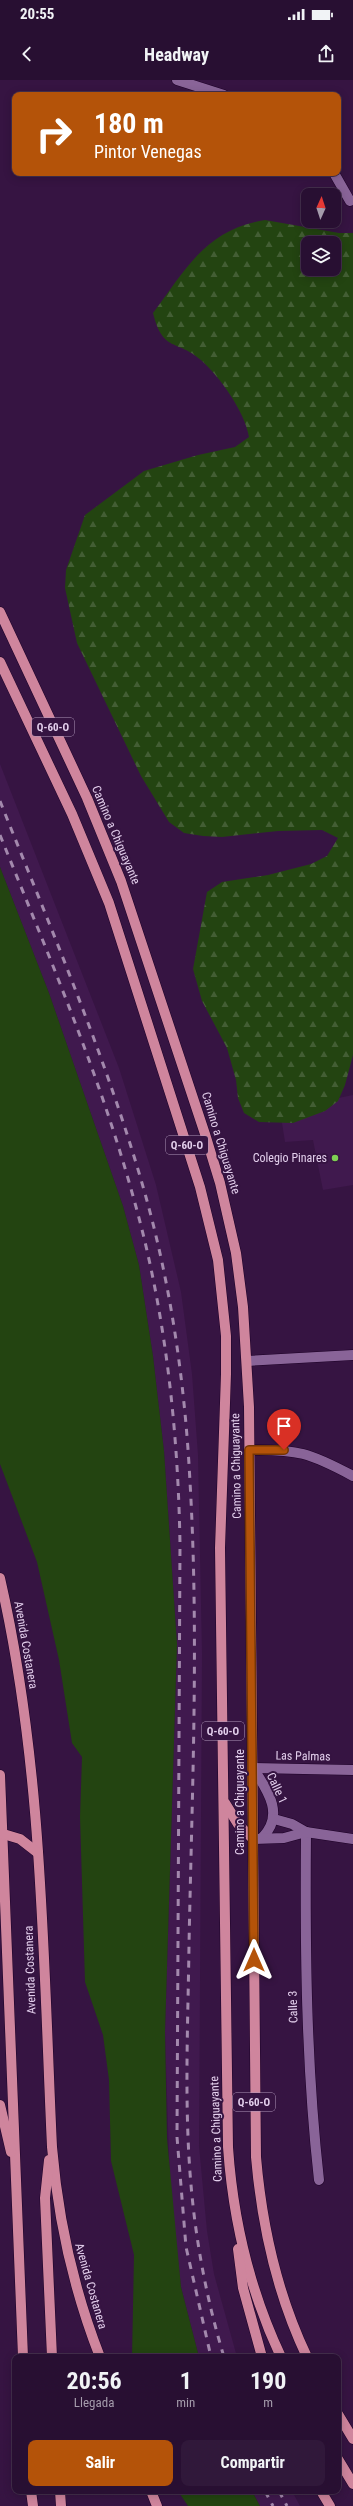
<!DOCTYPE html>
<html lang="es">
<style>
body{margin:0;font-family:"Roboto Condensed",sans-serif;background:#30183a;color:#f1f3f6;height:100vh;display:flex;flex-direction:column;font-size:15px;white-space:nowrap}
*{box-sizing:border-box;margin:0}
p{font-size:13px;color:#a59cac}
.icon{flex:none;width:22px;height:22px;fill:none;stroke:currentColor;stroke-width:2;stroke-linecap:round;stroke-linejoin:round}
.map{position:relative;flex:1;overflow:hidden}
.drawer{position:absolute;left:12px;top:2274px;width:329px;height:140px;display:flex;flex-direction:column;background:#280f32;border-radius:8px;box-shadow:0 2px 10px #0003,0 0 0 1px #442f4d}
.drawer>*{flex:none}
.hud{position:absolute;left:12px;top:12px;width:329px;height:84px;border-radius:8px;box-shadow:0 2px 10px #0003,0 0 0 1px #442f4d;background:#b45309;color:#fff;overflow:hidden}
.needle{width:26px;rotate:3deg}
.fabs{position:absolute;left:301px;top:108px;display:grid;gap:8px}
.fabs a{display:grid;place-items:center;width:40px;height:40px;border-radius:8px;background:#280f32;box-shadow:0 2px 10px #0003,0 0 0 1px #442f4d;font-size:20px}
.pin{position:absolute;display:grid;place-items:center;width:34px;height:34px;color:#fff;margin:-41px -17px;border-radius:50% 50% 50% 0;rotate:-45deg;box-shadow:0 0 4px #0007}
.pin .icon{rotate:45deg}
.me{position:absolute;width:44px;margin:-22px;rotate:0deg;stroke-linejoin:round;filter:drop-shadow(0 0 3px #0008)}
.turn{display:flex;align-items:center;gap:14px;height:84px;padding:0 16px;font-size:18px}
.turn .icon{width:52px;height:52px;stroke-width:2.5}
.turn b{display:block;font-size:28px;line-height:34px}
.eta{display:flex;justify-content:space-evenly;align-items:center;height:68px;text-align:center}
.eta b{font-size:24px;font-weight:700;line-height:28px}
.primary-button{display:flex;gap:8px;margin-top:auto;padding:8px 16px}
.primary-button a{flex:1;height:46px;border-radius:8px;background:#b45309;color:#fff;font-size:16px;font-weight:700;line-height:46px;text-align:center}
.primary-button a+a{background:#30183a;color:#f1f3f6}
.status{display:flex;justify-content:space-between;align-items:center;height:28px;padding:0 20px;background:#280f32;direction:ltr}
.status svg{height:11px;fill:currentColor}
header{display:flex;justify-content:space-between;align-items:center;height:52px;padding:0 16px;background:#280f32;font-size:18px;font-weight:700}
.map>svg:first-child{display:block}
.built{fill:#40194e}
.grass{fill:#234411}
.forest{fill:url(#forest-firs);fill-rule:evenodd}
.lines{fill:none;stroke-linecap:round;stroke-linejoin:round}
.minor-casing{stroke:#1d0027;stroke-width:11}
.major-casing{stroke:#1d0027;stroke-width:11}
.minor{stroke:#896498;stroke-width:10}
.major{stroke:#cf859d;stroke-width:10}
.rail{stroke:#a389ad;stroke-width:3;stroke-dasharray:7 7;stroke-linecap:butt}
.route-casing{stroke:#753606;stroke-width:10}
.route{stroke:#b45309;stroke-width:7}
.poi-dot{fill:#7ed053;stroke:#361442;stroke-width:1.5}
.labels{text-anchor:middle;dominant-baseline:central;stroke-width:4;stroke-linejoin:round;paint-order:stroke}
.shield{fill:#361442;stroke:#af97b9;stroke-width:1}
.shield-label{font-size:11px;font-weight:bold;fill:#e3cfec}
.street-label{font-size:12px;fill:#e3cfec;stroke:#361442}
.poi-label{font-size:12px;fill:#e3cfec;stroke:#361442;text-anchor:end}
</style>
<div class="status"><b>20:55</b><svg viewBox="0 0 49 12"><path d="M0 12V9h3v3zM5 12V6h3v6zM10 12V3h3v9zM15 12V0h3v12zM26 1h20v11H26zM47 4h2v5h-2z"/></svg></div>
<header><svg class="icon" aria-label="back" viewBox="0 0 24 24"><path d="M15 5l-7 7 7 7"/></svg>Headway<svg class="icon" aria-label="share" viewBox="0 0 24 24"><path d="M12 15V3M7 8l5-5 5 5M5 13v7h14v-7"/></svg></header>
<div class="map">
<svg width="353" height="2426" viewBox="0 0 353 2426">
<defs>
<pattern id="forest-firs" width="22" height="20" patternUnits="userSpaceOnUse"><rect width="22" height="20" fill="#234411"/><path d="M5 1l3.5 6h-7zM16 11l3.5 6h-7z" fill="#435e34"/></pattern>
</defs>
<rect width="100%" height="100%" fill="#361442"/>
<!-- built -->
<g class="built">
<path d="M0 684 119 988 156 1105 181 1212 192 1294 198 1375 202 1574 199 2066 207 2151 214 2194 237 2277H199L181 2207 170 2108 165 1952 177 1564 164 1371 153 1276 139 1185 123 1126 49 913 0 787Z"/>
<path d="M353 1015V1105L323 1110 313 1060 285 1062 280 1030Z"/>
<path d="M252 2411H292L300 2426H260Z"/>
</g>
<!-- grass -->
<g class="grass">
<path d="M0 787 49 913 123 1126 139 1185 153 1276 164 1371 177 1564 165 1952 167 2058 181 2207 199 2277H132L134 2175 111 2081 109 2000 103 1955 85 1902 80 1737 82 1677 72 1663 59 1580 37 1482 0 1384Z"/>
<path d="M178 2411H252L260 2426H188Z"/>
</g>
<!-- forest -->
<path class="forest" d="M265 140 339 153H353V975L345 1005 338 1021 325 1031 293 1043 259 1042 244 1033 238 1018 236 1000 227 968 202 921 193 889 207 812 222 802 268 795 311 784 327 776 338 758 322 750 278 751 222 757 203 756 184 753 169 742 141 696 77 563 65 508 66 490 85 435 144 391 198 375 235 367 249 357C245 332 220 297 201 280 177 259 163 273 153 233 186 189 206 149 265 140ZM308 163H334V189H308Z"/>
<g class="lines">
<defs>
<g id="minor">
<path d="M177 0 224 15"/>
<path d="M334 93 350 121"/>
<path d="M247 1281 353 1275"/>
<path d="M249 1370C298 1369 310 1373 353 1396"/>
<path d="M253 1688 353 1690"/>
<path d="M253 1688C268 1711 285 1735 262 1758"/>
<path d="M274 1739 292 1744 306 1752"/>
<path d="M306 1752C305 1869 306 1984 319 2100"/>
<path d="M253 1759 284 1758 306 1752 353 1759"/>
</g>
<g id="major">
<path d="M0 532 87 718 121 801 205 1054 220 1103 236 1173 243 1227 249 1327 256 2077C262 2147 277 2214 307 2277"/>
<path d="M0 582 72 734 109 823 200 1107 218 1180 226 1256V1294L220 1468 228 2067C233 2140 250 2211 281 2277"/>
<path d="M0 1498C43 1685 43 1876 52 2067 58 2140 73 2208 100 2277"/>
<path d="M0 1695 23 2277"/>
<path d="M225 1723 238 1744 253 1759"/>
<path d="M0 1753 20 1759 38 1773"/>
<path d="M0 2025 11 2072"/>
<path d="M49 2080 45 2118 52 2277"/>
<path d="M238 2169 243 2208 262 2277"/>
<path d="M338 2334 353 2359"/>
<path d="M338 2379 353 2404"/>
<path d="M31 2411 33 2426"/>
<path d="M60 2411 61 2426"/>
<path d="M151 2411 157 2426"/>
<path d="M321 2411 330 2426"/>
</g>
</defs>
<!-- minor casing -->
<use href="#minor" class="minor-casing"/>
<!-- major casing -->
<use href="#major" class="major-casing"/>
<!-- minor -->
<use href="#minor" class="minor"/>
<!-- major -->
<use href="#major" class="major"/>
<!-- rail -->
<g class="rail">
<path d="M0 721C51 849 106 977 144 1110 171 1205 185 1304 190 1402 199 1556 192 1711 189 1865 188 1945 184 2025 191 2105 196 2163 207 2221 224 2277"/>
<path d="M0 755C48 874 99 993 133 1116 165 1228 178 1347 180 1464L177 2057 186 2167 211 2277"/>
<path d="M265 2411 273 2426"/>
<path d="M279 2411 287 2426"/>
</g>
</g>
<g class="lines">
<defs>
<path id="route" d="M254 1880 249 1370H284"/>
</defs>
<!-- route casing -->
<use href="#route" class="route-casing"/>
<!-- route -->
<use href="#route" class="route"/>
</g>
<!-- markers -->
<circle class="poi-dot" cx="335" cy="1078" r="4"/>
<g class="labels">
<!-- shield labels -->
<g class="shield">
<rect x="32" y="638" width="42" height="18" rx="3"/>
<rect x="166" y="1056" width="42" height="18" rx="3"/>
<rect x="202" y="1642" width="42" height="18" rx="3"/>
<rect x="233" y="2013" width="42" height="18" rx="3"/>
</g>
<g class="shield-label">
<text x="53" y="647">Q-60-O</text>
<text x="187" y="1065">Q-60-O</text>
<text x="223" y="1651">Q-60-O</text>
<text x="254" y="2022">Q-60-O</text>
</g>
<!-- street labels -->
<g class="street-label">
<text transform="translate(116 755) rotate(67)">Camino a Chiguayante</text>
<text transform="translate(221 1063) rotate(73)">Camino a Chiguayante</text>
<text transform="translate(236 1386) rotate(-91)">Camino a Chiguayante</text>
<text transform="translate(26 1565) rotate(80)">Avenida Costanera</text>
<text transform="translate(303 1676) rotate(1)">Las Palmas</text>
<text transform="translate(277 1708) rotate(65)">Calle 1</text>
<text transform="translate(240 1722) rotate(-90)">Camino a Chiguayante</text>
<text transform="translate(30 1890) rotate(-92)">Avenida Costanera</text>
<text transform="translate(293 1927) rotate(-92)">Calle 3</text>
<text transform="translate(216 2049) rotate(-92)">Camino a Chiguayante</text>
<text transform="translate(91 2206) rotate(74)">Avenida Costanera</text>
</g>
<!-- poi labels -->
<g class="poi-label">
<text x="327" y="1078">Colegio Pinares</text>
</g>
</g>
</svg>
<div class="fabs">
<a><svg class="needle" viewBox="-14 -14 28 28"><path d="M0-13l5 13h-10z" fill="#e53935"/><path d="M0 13l5-13h-10z" fill="#a59cac"/></svg></a>
<a><svg class="icon" aria-label="layers" viewBox="0 0 24 24"><path d="M12 4l9 5-9 5-9-5zM3 14l9 5 9-5"/></svg></a>
</div>
<div class="pin" style="left:284px;top:1370px;background:#d93025"><svg class="icon" aria-label="arrive" viewBox="0 0 24 24"><path d="M6 21V4h12l-3 4 3 4H6"/></svg></div>
<svg class="me" style="left:254px;top:1880px" viewBox="-20 -20 40 40"><path d="M0-17L14 15 0 8-14 15z" fill="#b45309" stroke="#fff" stroke-width="4"/></svg>
<div class="hud">
<div class="turn"><svg class="icon" aria-label="right" viewBox="0 0 24 24"><path d="M7 20v-9h11M14 6l5 5-5 5"/></svg><div><b>180 m</b>Pintor Venegas</div></div>
</div>
<section class="drawer">
<div class="eta">
<div><b>20:56</b><p>Llegada</p></div>
<div><b>1</b><p>min</p></div>
<div><b>190</b><p>m</p></div>
</div>
<div class="primary-button"><a>Salir</a><a>Compartir</a></div>
</section>
</div>
